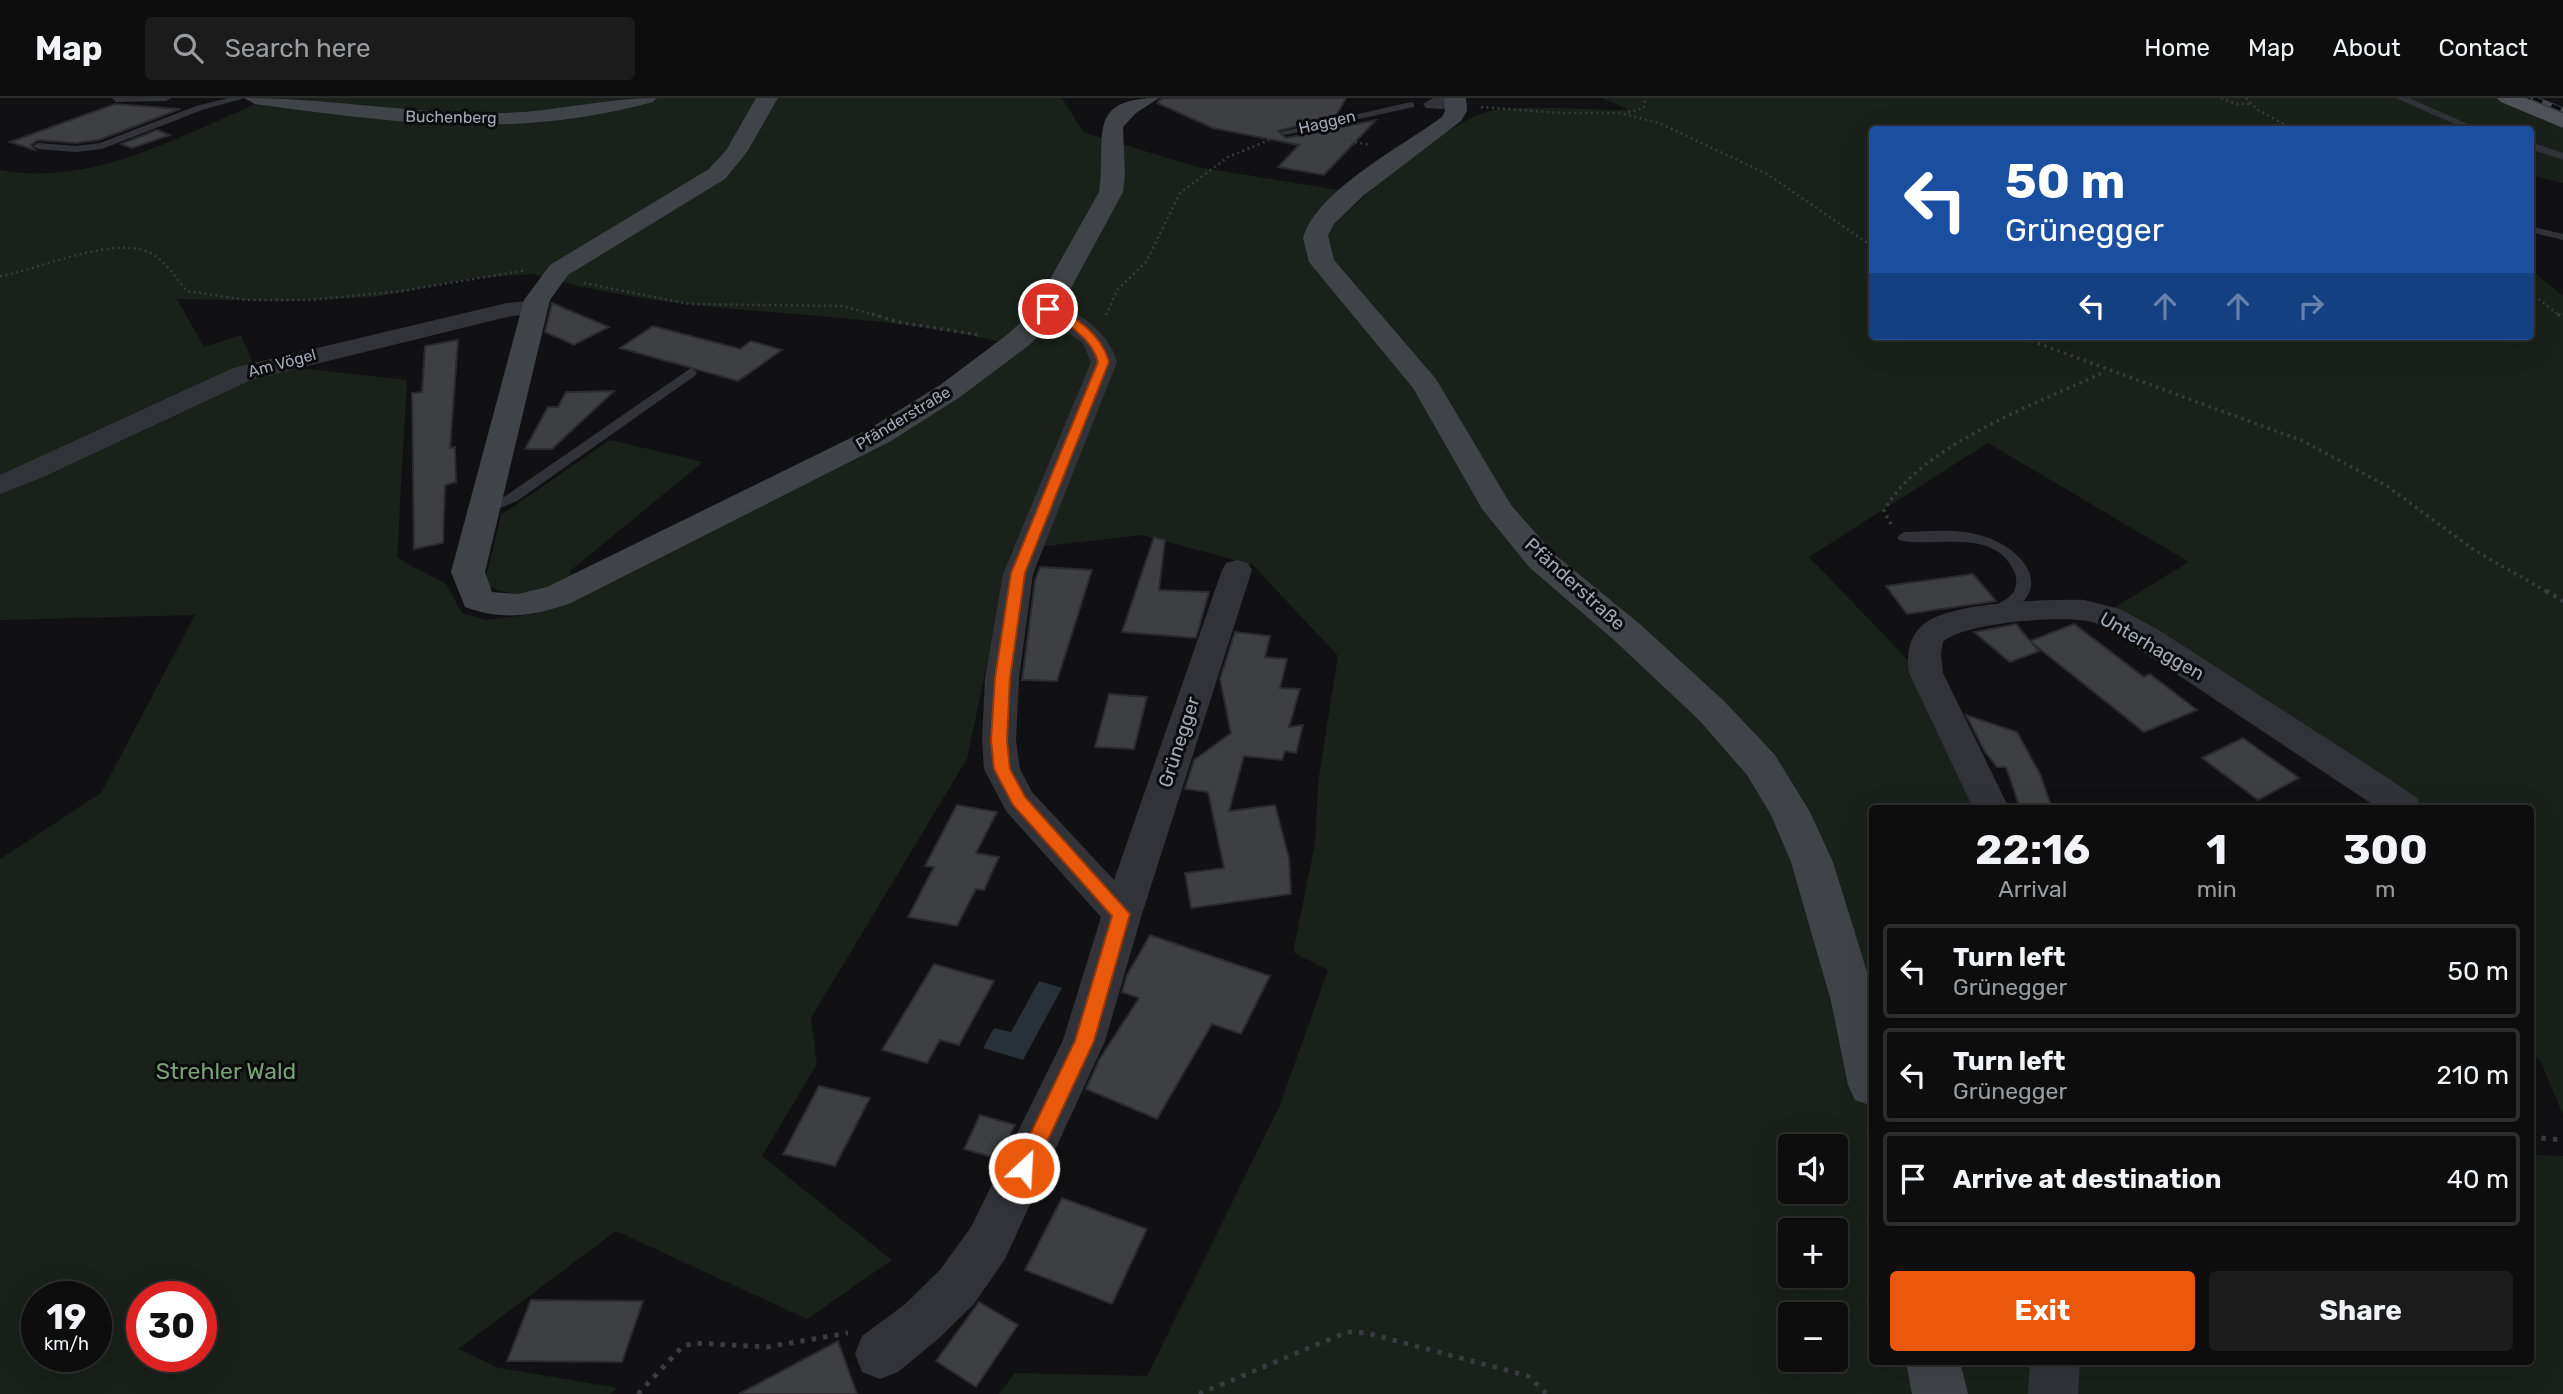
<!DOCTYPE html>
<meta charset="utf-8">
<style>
body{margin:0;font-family:Rubik,sans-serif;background:#1b1b1c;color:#f1f3f6;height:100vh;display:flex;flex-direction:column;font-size:26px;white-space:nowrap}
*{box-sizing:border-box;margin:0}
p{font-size:23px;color:#9a9c9e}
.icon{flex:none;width:38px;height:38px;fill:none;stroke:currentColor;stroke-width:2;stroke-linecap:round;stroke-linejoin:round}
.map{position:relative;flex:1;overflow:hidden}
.side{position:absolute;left:1869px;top:707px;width:665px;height:560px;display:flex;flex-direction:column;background:#0d0d0e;border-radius:7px;box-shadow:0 7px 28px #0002,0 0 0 2px #2d2d2e}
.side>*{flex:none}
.hud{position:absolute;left:1869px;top:28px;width:665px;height:214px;border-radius:7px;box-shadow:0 7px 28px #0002,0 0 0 2px #2d2d2e;background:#1a4fa0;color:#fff;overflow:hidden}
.buttons{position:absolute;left:1778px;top:1036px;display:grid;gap:14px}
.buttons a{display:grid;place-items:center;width:70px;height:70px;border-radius:7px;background:#0d0d0e;box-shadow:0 7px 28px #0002,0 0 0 2px #2d2d2e;font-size:35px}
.speed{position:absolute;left:21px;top:1183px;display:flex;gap:14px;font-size:35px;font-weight:700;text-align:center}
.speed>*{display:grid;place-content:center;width:91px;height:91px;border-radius:50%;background:#0d0d0e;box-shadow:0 7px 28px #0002,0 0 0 2px #2d2d2e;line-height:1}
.speed small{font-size:18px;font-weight:400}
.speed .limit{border:10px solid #d22;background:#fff;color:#111}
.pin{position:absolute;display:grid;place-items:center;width:60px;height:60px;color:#fff;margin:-30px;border:4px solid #fff;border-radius:50%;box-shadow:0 2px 7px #0007}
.me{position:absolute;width:77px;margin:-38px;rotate:25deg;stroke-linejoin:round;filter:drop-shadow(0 0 5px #0008)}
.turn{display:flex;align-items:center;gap:24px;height:147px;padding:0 21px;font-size:32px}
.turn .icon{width:91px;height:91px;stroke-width:2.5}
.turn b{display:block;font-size:49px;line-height:60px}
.lanes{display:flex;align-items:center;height:66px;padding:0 21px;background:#0003;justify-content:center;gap:35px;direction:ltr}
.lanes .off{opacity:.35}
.eta{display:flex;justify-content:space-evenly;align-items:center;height:119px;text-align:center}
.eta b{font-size:42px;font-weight:700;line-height:49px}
.cta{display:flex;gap:14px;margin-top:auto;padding:14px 21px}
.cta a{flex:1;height:80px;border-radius:7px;background:#ea580c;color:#fff;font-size:28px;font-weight:700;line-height:80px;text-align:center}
.cta a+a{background:#1b1b1c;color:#f1f3f6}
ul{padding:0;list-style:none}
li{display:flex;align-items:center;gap:21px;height:94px;margin:0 14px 10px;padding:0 7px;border:4px solid #2d2d2e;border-radius:7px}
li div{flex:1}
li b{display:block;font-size:26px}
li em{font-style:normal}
header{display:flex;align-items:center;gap:42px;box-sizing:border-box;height:98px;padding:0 35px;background:#0d0d0e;border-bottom:2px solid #2d2d2e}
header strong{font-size:33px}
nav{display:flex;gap:38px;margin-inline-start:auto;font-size:24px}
.search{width:490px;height:63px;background:#1b1b1c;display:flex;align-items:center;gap:18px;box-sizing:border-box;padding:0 24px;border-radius:7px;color:#9a9c9e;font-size:26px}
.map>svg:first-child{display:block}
.green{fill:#19211a;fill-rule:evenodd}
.water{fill:#273137}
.building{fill:#3d3f43;stroke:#2b2b2f;stroke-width:2}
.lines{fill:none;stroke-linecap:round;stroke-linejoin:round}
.path-far3{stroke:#383b3f;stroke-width:2.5;stroke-dasharray:2 3.5;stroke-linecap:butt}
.path-far2{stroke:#383b3f;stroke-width:3.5;stroke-dasharray:2.5 4.5;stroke-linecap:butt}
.path-far1{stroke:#383b3f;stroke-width:4.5;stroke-dasharray:3.5 5;stroke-linecap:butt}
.path{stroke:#383b3f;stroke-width:5;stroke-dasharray:4.5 7;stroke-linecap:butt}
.lane{fill:#323338;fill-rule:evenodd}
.street{fill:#323338;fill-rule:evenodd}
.secondary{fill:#404348;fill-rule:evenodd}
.primary{fill:#4e5157;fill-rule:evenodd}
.rail-casing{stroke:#45484d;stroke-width:5}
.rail{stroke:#0c0c0e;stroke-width:3.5;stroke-dasharray:10;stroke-linecap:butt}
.route{fill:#ea580c;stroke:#983908;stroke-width:2}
.labels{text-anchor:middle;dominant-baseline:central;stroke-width:6;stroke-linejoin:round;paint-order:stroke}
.far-street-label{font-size:16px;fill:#a1a9b5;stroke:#0c0c0e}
.street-label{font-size:19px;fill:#a1a9b5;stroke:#0c0c0e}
.near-park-label{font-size:23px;fill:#77a276;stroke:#0c0c0e}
</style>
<header>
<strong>Map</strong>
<div class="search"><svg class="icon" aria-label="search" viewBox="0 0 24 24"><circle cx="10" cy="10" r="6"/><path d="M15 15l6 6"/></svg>Search here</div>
<nav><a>Home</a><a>Map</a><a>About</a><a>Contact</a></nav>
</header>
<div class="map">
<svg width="2563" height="1296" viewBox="0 0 2563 1296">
<rect width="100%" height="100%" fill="#111113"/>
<!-- green -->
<g class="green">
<path d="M255 0H1062L1083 34 1197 69 1345 93 1304 135 1314 157 1356 221 1426 287 1498 411 1541 462 1628 535 1632 526 1553 461 1512 412 1433 282 1332 163 1327 133C1362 100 1449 19 1495 12 1534 7 1588 12 1629 12L1602 0H2498L2563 27V85L2531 77 2530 32H1872V238H2530L2531 172 2563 198V1017L2540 962 2531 953 2530 710H2415L2110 512 2189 464 1988 345 1809 459 1931 586 1991 710H1872V1264H2530L2531 1057 2563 1058V1296H999L1015 1275 1147 1278 1280 1007 1328 872 1293 854 1315 746 1318 684 1338 558 1253 467 1142 437 1011 452 967 661 811 920 817 966 762 1058 892 1162 807 1221 616 1133 458 1251 499 1270 618 1290 610 1296H0V761L101 695 195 517 0 522V72C92 90 184 36 265 2ZM534 176C688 223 850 207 1005 245L971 288 875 348 535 516 486 522 462 515 446 486 397 460 407 282 253 265 241 237 204 249 177 201 289 203 375 199 469 181ZM1790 1048H1836V1094H1790ZM1790 1132H1836V1178H1790ZM37 1199H96V1258H37ZM142 1199H201V1258H142ZM1790 1216H1836V1262H1790Z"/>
<path d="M610 342 703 364 570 473 574 481 518 498 484 487 501 417Z"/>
</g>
<!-- water -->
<path class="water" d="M1039 883 1062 890 1023 962 983 950 994 930 1011 934Z"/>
<!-- building -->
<g class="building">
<path d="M1162 0H1346L1336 18 1278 33 1286 40 1376 22 1324 77 1278 69 1299 47 1213 30 1157 5Z"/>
<path d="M115 6 180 11 99 42 76 45 38 42 31 47 35 52 10 44Z"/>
<path d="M157 32 170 37 132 50 121 46Z"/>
<path d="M552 205 609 229 574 247 545 234Z"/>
<path d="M653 228 740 251 751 243 782 252 738 283 620 250Z"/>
<path d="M458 242 450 350 455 349 456 384 445 387 443 445 414 451 412 295 422 294 425 248Z"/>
<path d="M614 293 552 351H525L548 309H558L566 294Z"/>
<path d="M1154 439 1165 442 1159 492 1209 494 1196 540 1122 534Z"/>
<path d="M1040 469 1092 472 1057 583 1022 582 1035 483Z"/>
<path d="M1973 476 1996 503 1907 516 1886 488Z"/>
<path d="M2016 526 2030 543 2074 526 2144 579 2150 576 2197 612 2144 634 2031 544 2039 553 2010 564 1974 534Z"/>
<path d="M1235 534 1270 538 1265 559 1287 561 1280 590 1300 591 1289 629 1303 627 1296 655 1285 653 1282 662 1244 658 1229 713 1275 707 1289 760 1291 796 1191 810 1185 775 1224 770 1208 694 1185 691 1194 662 1231 635 1220 581Z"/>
<path d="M1109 596 1147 599 1134 651 1095 649Z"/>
<path d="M1966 617 2017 634 2040 676 2052 710H2020L2006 669H1997L1985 654Z"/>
<path d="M2243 640 2299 680 2258 702 2202 660Z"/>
<path d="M957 707 997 714 976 755 999 759 984 792 976 791 957 828 908 819 934 769 925 768Z"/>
<path d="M1150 837 1270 878 1241 936 1212 926 1157 1021 1086 991 1099 962 1139 900 1122 894 1127 877Z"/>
<path d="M934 866 994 883 959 947 940 942 927 965 882 952Z"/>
<path d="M819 988 870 1000 835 1068 783 1056Z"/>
<path d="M980 1017 1015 1027 999 1061 964 1051Z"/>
<path d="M1062 1100 1147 1131 1112 1206 1025 1172Z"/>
<path d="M531 1202 643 1203 622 1264 507 1263Z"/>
<path d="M979 1204 1018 1227 976 1289 936 1263Z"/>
<path d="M838 1243 857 1296H739Z"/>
</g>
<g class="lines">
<!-- path-far3 -->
<g class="path-far3">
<path d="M2221 0 2236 6H2251"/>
<path d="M2246 0 2258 12 2295 32"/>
<path d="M1481 9 1560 15H1620L1659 25 1767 76 1872 148"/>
<path d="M1628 14 1644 10 1645 0"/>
<path d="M1344 42 1370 47"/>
<path d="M0 178C39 172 119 134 154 157 168 166 176 181 187 193L247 202H310L402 193 527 172"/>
<path d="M584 185 689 206 843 208 878 218"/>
<path d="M2530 194 2560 218"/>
<path d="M1106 217 1118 191 1146 164 1180 95 1228 59 1269 42"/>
</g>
<!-- path-far2 -->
<g class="path-far2">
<path d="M872 216 898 224 979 237"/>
<path d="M2558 216 2563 221"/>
<path d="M2018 238 2303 343 2387 388 2474 452 2549 495"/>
<path d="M1891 426 1884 413C1917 349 2038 305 2102 275"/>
</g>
<!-- path-far1 -->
<path class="path-far1" d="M2546 493 2563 503"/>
<!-- path -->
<g class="path">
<path d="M2530 1039 2563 1042"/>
<path d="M638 1296 682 1249 693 1245 767 1249 848 1235"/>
<path d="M1199 1296 1347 1234 1367 1235 1528 1278 1547 1296"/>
</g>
<!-- lane -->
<g class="lane">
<path d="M112 0H171L166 3 116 4Z"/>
<path d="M228 0H245L202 12 102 51 76 54 38 51 33 48 38 45 76 48 100 45 196 8Z"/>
<path d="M2396 0H2409L2468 26 2459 28Z"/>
<path d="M1411 4 1414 5V9L1285 37 1280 34Z"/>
<path d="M2530 44 2563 55V62L2530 51Z"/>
<path d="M2530 128 2563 136V142L2530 134Z"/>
<path d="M691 270 697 274 696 277 517 403 483 417 476 413 507 397Z"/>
<path d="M1904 434C1931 433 1960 430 1986 439 2023 451 2055 491 2007 515 1999 519 1995 522 1986 520L1984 516C1992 506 2007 505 2014 493 2017 487 2017 479 2014 473 1993 428 1933 451 1899 442L1897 439Z"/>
</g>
<!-- street -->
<g class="street">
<path d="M1433 0H1458L1468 6 1458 12 1426 10 1423 6Z"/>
<path d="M535 202 544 204 547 209 544 214 507 219 251 282 41 380 0 396V377L233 270 507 205Z"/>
<path d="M1048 204C1077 211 1109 234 1117 264L1033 476 1019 580 1016 642 1020 671 1032 694 1114 782 1222 472 1226 465 1237 462 1248 465 1252 472 1142 816 1105 943 1005 1161 974 1206 938 1241 898 1274 880 1281 862 1274 855 1256 862 1238 904 1207 940 1172 971 1129 1063 942 1101 819 1006 713 984 671 982 642 985 580 1003 476 1091 264 1082 244 1039 216 1036 211 1039 206Z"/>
<path d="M2084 502 2120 511 2157 531 2391 682 2417 700 2422 710H2378L2121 539C2112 533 2102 527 2092 524 2063 517 1964 524 1943 544L1941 555 1943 575 2009 710H1973L1909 575C1906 556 1909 538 1924 526 1950 504 2050 501 2084 502Z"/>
<path d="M2030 1264H2080L2078 1296H2028Z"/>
</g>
<!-- secondary -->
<g class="secondary">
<path d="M244 0C331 0 416 17 502 15 554 14 605 0 657 0L653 4C513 42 396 25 255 6Z"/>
<path d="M756 0H778L747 54 725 81 568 177 550 202 485 474 492 494 518 496 547 489 869 331 940 287 1008 236 1031 215 1099 94C1108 43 1082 0 1159 0L1136 15 1123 29 1125 77 1123 94 1052 225 1028 248 960 299 891 343 571 505C534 518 503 523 465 509L451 474 524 202 550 167 709 71 727 51Z"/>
<path d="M1444 0H1466L1467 13 1461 23 1363 98 1334 126 1328 137 1334 162 1436 281 1511 407 1553 455 1641 527 1725 604 1775 657 1810 714 1833 764 1872 890V1008L1855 1002 1848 987 1831 903 1791 764 1771 717 1747 677 1699 622 1615 543 1529 469 1482 411 1413 290 1309 164 1303 140C1317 92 1403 48 1442 19L1445 13Z"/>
<path d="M1906 1264H1960L1968 1296H1912Z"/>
</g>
<!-- primary -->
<path class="primary" d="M2497 0H2526L2563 15V30L2501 4Z"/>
<defs>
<path id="rail" d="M2533 0 2563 12"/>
</defs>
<!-- rail casing -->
<use href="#rail" class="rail-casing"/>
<!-- rail -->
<use href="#rail" class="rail"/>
</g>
<!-- route -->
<path class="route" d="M1048 207C1074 216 1102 237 1109 264L1025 475 1010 580 1007 642 1010 671 1025 699 1130 816 1094 943 1032 1076 1024 1079 1017 1076 1014 1070 1075 943 1112 818 1013 707 994 671 991 642 995 580 1011 475 1098 264C1091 238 1066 225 1044 213L1042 211Z"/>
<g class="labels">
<!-- far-street labels -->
<g class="far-street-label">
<text transform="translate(451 19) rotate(1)">Buchenberg</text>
<text transform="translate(1327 24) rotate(-13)">Haggen</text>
<text transform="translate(282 265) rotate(-15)">Am Vögel</text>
<text transform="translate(903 320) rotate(-31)">Pfänderstraße</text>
</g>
<!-- street labels -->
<g class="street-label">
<text transform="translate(1575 486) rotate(42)">Pfänderstraße</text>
<text transform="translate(2152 548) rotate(30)">Unterhaggen</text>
<text transform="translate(1179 644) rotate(-72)">Grünegger</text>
</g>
<!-- near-park labels -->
<g class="near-park-label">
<text x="226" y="973">Strehler Wald</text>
</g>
</g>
</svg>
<div class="buttons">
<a><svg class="icon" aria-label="sound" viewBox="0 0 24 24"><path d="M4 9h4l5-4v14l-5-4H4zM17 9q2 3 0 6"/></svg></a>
<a>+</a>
<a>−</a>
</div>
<div class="speed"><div>19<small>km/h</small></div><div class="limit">30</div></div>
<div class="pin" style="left:1048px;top:211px;background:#d93025"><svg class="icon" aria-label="arrive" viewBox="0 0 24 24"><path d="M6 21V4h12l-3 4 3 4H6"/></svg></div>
<svg class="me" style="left:1024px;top:1070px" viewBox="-20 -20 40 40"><circle r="17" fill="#ea580c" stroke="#fff" stroke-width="3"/><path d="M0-11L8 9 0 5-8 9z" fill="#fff"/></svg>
<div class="hud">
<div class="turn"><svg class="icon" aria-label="left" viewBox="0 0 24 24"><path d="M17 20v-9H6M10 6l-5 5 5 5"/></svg><div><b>50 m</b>Grünegger</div></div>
<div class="lanes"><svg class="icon" aria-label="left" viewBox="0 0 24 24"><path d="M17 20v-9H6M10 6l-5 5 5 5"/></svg><svg class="icon off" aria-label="ahead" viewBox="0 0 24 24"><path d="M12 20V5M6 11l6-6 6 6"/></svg><svg class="icon off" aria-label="ahead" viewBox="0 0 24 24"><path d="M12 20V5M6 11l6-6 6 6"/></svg><svg class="icon off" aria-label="right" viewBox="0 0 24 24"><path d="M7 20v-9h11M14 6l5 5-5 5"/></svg></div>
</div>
<section class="side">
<div class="eta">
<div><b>22:16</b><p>Arrival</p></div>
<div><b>1</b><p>min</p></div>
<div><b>300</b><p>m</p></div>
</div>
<ul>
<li><svg class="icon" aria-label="left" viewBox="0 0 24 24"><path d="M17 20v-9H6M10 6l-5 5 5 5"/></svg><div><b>Turn left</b><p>Grünegger</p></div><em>50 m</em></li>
<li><svg class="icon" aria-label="left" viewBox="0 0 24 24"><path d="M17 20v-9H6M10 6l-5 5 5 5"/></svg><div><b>Turn left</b><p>Grünegger</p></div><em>210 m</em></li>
<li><svg class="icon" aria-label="arrive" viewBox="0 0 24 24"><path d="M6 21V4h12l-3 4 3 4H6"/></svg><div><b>Arrive at destination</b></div><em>40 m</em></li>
</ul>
<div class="cta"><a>Exit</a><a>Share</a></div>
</section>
</div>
